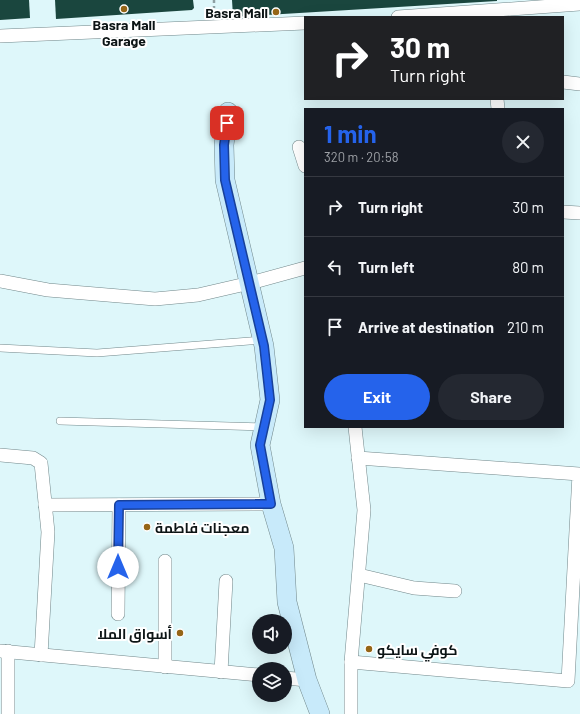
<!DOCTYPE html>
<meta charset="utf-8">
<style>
body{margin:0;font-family:Barlow,Cairo,sans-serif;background:#242831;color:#f1f3f6;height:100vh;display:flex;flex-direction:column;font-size:15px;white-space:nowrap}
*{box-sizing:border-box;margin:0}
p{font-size:13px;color:#9ea1a6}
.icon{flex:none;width:22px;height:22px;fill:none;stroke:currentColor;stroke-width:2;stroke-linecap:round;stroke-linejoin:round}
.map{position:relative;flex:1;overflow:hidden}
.side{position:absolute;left:304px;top:108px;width:260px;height:320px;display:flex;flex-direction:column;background:#171b24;border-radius:0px;box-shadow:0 4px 16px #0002}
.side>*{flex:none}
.banner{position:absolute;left:304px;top:16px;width:260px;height:84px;border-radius:0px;box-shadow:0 4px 16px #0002;background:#202124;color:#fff;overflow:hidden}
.controls{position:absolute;left:252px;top:614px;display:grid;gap:8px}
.controls a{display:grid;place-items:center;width:40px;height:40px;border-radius:50%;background:#171b24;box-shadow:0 4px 16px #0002;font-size:20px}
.pin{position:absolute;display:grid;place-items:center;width:34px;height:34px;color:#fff;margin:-17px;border-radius:8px;box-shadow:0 2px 6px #0006}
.me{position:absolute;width:44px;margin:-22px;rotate:0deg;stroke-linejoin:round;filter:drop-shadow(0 0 3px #0008)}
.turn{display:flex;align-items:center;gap:14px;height:84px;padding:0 20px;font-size:18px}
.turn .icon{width:52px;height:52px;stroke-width:2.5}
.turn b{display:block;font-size:28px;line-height:34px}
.round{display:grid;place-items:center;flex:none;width:42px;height:42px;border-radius:21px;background:#242831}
.overview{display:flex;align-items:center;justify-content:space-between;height:68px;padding:0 20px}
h1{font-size:24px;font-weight:700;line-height:30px;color:#2563eb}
.button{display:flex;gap:8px;margin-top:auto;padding:8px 20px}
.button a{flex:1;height:46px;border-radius:24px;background:#2563eb;color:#fff;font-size:16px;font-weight:700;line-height:46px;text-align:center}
.button a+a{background:#242831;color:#f1f3f6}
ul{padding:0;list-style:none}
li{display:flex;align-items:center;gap:12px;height:60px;padding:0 20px;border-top:1px solid #363941}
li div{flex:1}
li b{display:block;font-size:15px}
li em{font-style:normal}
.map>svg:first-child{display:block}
.building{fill:#1a463e}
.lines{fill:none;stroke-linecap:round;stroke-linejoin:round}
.lane-casing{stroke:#71878a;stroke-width:8}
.street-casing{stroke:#71878a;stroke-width:14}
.secondary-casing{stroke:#71878a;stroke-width:20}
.path{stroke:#8ea0a3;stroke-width:2.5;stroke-dasharray:3 3;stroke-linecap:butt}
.lane{stroke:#fff;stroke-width:7}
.street{stroke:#fff;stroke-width:13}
.secondary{stroke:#c8eafa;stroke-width:19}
.route-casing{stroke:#184099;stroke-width:10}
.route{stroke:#2563eb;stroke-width:7}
.poi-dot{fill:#956516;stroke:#fff;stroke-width:1.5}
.labels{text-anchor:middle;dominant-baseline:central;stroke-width:4;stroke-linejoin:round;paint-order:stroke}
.poi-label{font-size:14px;font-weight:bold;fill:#0c1415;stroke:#fff;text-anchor:end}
</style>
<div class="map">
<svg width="580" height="714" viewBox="0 0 580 714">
<rect width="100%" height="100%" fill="#def7fa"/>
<!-- building -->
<g class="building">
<path d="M0 0H29L30 18 0 20Z"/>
<path d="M55 0H193L194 8 192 10 56 19Z"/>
<path d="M232 0H497V1L233 17Z"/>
</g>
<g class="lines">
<defs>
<g id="lane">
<path d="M0 348 97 353 262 340"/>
<path d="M60 421 264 427"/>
</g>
<g id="street">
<path d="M398 17 580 4"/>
<path d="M0 36 305 23"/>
<path d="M563 82 580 84"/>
<path d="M497 99 498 109"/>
<path d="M299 147 305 166"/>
<path d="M563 212 580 213"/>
<path d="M0 281 48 290 155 299 198 295 250 283 305 268"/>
<path d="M0 455 33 458 41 463 48 532 41 655"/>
<path d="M45 505 271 504"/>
<path d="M359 575 414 588 455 591"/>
<path d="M118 614 119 505"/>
<path d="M0 651 259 675"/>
<path d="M351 662 568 681 579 474 358 458"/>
<path d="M165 667V561"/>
<path d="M221 672 226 581"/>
<path d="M285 678 307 680"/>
<path d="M8 714V651"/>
<path d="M351 714V662L364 510 355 427"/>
</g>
<path id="secondary" d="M228 112 224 145 225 180 264 346 270 400 260 445 271 504 284 548 287 602 307 680 320 714"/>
</defs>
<!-- lane casing -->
<use href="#lane" class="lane-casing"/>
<!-- street casing -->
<use href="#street" class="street-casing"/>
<!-- secondary casing -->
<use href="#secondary" class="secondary-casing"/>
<!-- path -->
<path class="path" d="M214 0V8"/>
<!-- lane -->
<use href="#lane" class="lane"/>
<!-- street -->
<use href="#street" class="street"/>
<!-- secondary -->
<use href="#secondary" class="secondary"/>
</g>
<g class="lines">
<defs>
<path id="route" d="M118 567 119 505 271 504 260 445 270 400 264 346 225 180 224 145 227 123"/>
</defs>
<!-- route casing -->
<use href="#route" class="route-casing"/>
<!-- route -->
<use href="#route" class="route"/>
</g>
<!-- markers -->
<g class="poi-dot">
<circle cx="124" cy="9" r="4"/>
<circle cx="276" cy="12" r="4"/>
<circle cx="147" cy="527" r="4"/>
<circle cx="180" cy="633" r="4"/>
<circle cx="369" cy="649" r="4"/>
</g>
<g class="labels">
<!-- poi labels -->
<g class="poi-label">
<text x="268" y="12">Basra Mall</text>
<text x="124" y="24" text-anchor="middle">Basra Mall<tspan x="124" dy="16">Garage</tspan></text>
<text x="155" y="527" text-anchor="start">معجنات فاطمة</text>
<text x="172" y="633">أسواق الملا</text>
<text x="377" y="649" text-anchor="start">كوفي سايكو</text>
</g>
</g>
</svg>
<div class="controls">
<a><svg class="icon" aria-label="sound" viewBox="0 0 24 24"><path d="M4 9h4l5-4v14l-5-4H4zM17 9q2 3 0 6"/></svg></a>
<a><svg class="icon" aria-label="layers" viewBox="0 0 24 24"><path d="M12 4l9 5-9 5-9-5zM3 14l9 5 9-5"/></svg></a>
</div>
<div class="pin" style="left:227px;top:123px;background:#d93025"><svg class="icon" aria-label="arrive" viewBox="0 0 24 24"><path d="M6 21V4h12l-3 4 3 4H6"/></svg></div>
<svg class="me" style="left:118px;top:567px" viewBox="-20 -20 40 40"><circle r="19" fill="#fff"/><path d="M0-13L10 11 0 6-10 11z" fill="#2563eb"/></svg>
<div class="banner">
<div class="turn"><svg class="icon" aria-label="right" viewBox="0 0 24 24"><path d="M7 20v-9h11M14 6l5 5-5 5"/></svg><div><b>30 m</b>Turn right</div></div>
</div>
<section class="side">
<div class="overview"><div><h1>1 min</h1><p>320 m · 20:58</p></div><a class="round"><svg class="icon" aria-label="close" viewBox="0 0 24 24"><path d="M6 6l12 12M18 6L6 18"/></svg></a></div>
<ul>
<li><svg class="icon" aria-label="right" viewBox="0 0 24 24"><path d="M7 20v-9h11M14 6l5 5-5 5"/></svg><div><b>Turn right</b></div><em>30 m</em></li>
<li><svg class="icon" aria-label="left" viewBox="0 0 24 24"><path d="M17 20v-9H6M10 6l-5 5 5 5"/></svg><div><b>Turn left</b></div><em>80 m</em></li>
<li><svg class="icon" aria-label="arrive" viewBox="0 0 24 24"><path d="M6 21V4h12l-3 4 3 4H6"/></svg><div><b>Arrive at destination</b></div><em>210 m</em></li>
</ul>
<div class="button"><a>Exit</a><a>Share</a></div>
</section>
</div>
